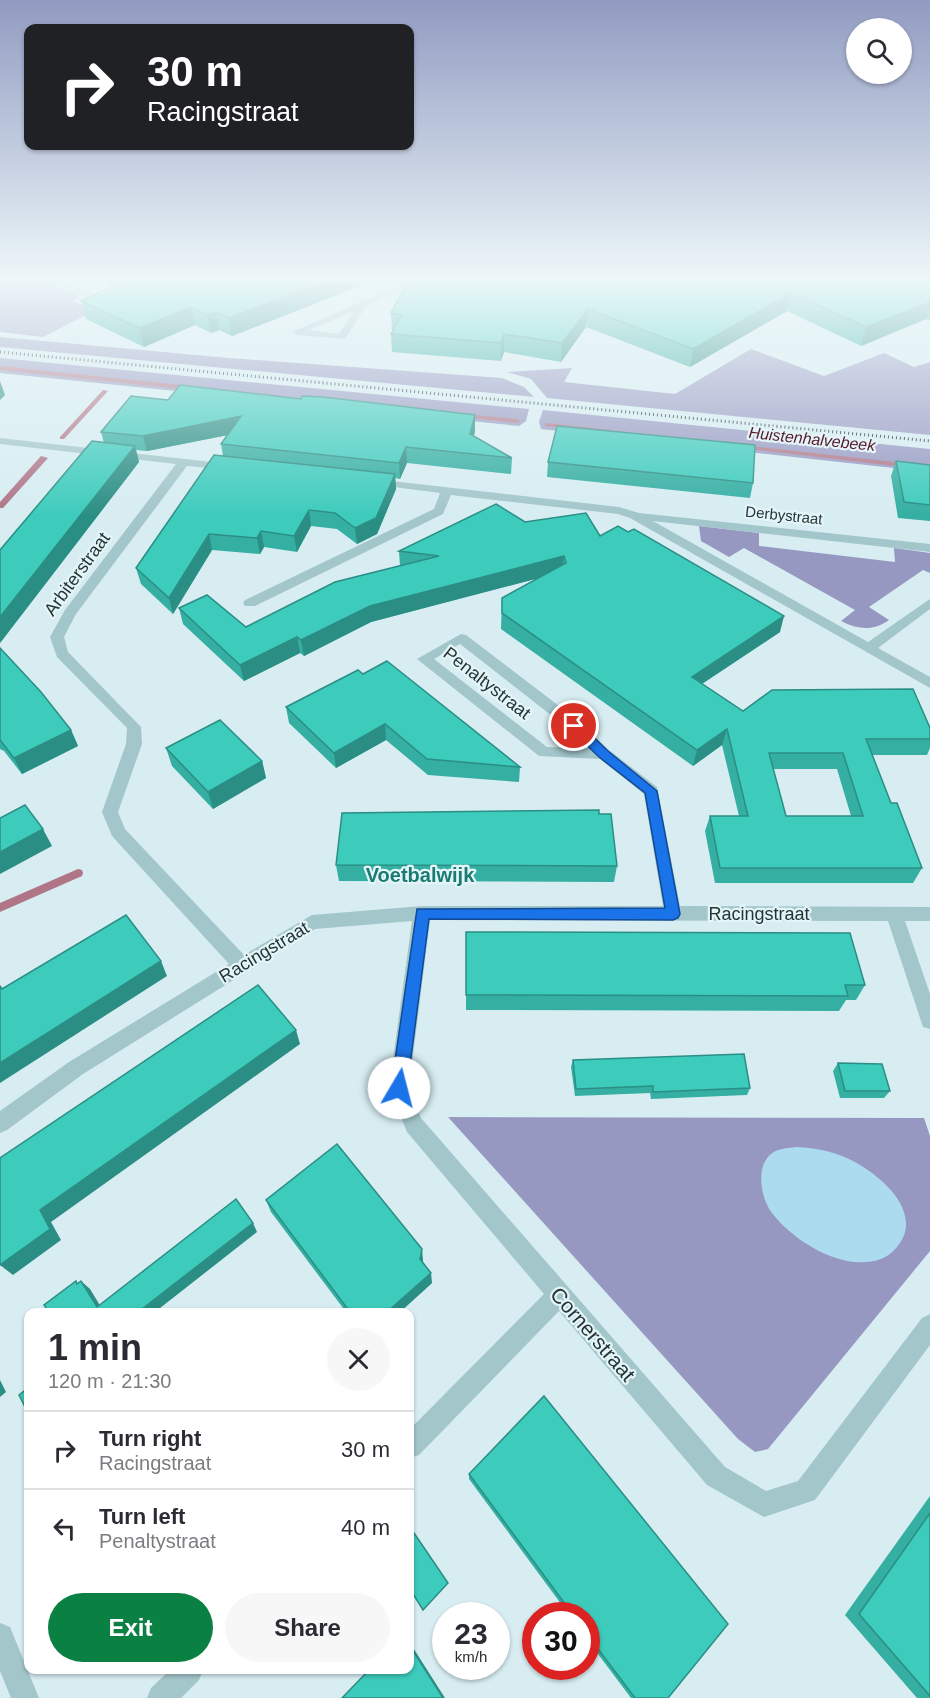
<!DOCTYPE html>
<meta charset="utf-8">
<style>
body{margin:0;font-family:Arial,sans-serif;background:#f7f7f7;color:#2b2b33;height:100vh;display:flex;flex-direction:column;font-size:22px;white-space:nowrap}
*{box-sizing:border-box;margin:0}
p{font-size:20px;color:#7c7c81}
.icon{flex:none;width:33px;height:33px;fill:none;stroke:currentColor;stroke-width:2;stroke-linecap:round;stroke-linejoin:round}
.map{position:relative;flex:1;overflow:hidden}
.sheet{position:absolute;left:24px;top:1308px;width:390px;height:366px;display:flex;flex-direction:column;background:#fff;border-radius:12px;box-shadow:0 2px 4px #0004}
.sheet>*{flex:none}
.hud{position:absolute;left:24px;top:24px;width:390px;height:126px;border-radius:12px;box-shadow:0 2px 4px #0004;background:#202124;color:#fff;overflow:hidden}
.tools{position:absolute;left:846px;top:18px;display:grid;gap:12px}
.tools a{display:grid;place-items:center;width:66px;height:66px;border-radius:50%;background:#fff;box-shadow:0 2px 4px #0004;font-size:30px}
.speed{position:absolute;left:432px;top:1602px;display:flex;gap:12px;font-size:30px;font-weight:700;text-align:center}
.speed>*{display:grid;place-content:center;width:78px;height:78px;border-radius:50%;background:#fff;box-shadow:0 2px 4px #0004;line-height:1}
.speed small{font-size:15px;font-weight:400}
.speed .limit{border:9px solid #d22;background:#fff;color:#111}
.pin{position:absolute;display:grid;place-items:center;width:51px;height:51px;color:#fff;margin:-26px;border:3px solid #fff;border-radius:50%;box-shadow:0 2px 6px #0007}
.me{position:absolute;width:66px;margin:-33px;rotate:8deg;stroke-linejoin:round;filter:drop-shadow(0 0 4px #0008)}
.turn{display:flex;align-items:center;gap:21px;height:126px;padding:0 24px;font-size:27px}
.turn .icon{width:78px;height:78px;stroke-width:2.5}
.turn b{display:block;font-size:42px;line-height:51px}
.round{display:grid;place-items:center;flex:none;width:63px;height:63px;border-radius:32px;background:#f7f7f7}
.headline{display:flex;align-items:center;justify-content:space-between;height:102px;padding:0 24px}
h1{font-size:36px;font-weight:800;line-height:45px}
.primary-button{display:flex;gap:12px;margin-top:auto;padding:12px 24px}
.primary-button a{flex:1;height:69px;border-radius:36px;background:#0b8043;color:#fff;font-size:24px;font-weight:800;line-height:69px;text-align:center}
.primary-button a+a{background:#f7f7f7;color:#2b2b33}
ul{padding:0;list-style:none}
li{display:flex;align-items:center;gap:18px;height:78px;padding:0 24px;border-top:2px solid #e1e1e2}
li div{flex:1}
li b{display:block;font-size:22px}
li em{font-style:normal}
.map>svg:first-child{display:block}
.green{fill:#9798c1}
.sand{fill:#acdbef}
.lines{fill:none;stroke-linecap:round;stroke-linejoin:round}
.stream{fill:#b07587;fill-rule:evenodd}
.minor{fill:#a3c6ca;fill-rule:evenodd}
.rail{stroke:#263534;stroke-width:3;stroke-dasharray:1 3;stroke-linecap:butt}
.wall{fill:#34afa2;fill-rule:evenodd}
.shaded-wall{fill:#2b8e84}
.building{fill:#3dcbbc;stroke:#2b8e84;stroke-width:1.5;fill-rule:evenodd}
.route{fill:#1a73e8;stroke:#114b97;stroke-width:1.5}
.labels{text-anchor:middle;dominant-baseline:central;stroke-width:4.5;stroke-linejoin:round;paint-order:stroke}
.far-street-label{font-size:15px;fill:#263534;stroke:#e4f5fa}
.far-water-label{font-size:16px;font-style:italic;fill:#581a2b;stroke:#e4f5fa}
.street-label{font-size:18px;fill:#263534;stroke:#e4f5fa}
.neighbourhood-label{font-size:20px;font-weight:bold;fill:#1b7b70;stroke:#e4f5fa}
.near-street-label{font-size:21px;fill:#263534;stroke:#e4f5fa}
</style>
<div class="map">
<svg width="930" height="1698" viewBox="0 0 930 1698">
<rect width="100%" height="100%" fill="#d7edf2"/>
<!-- green -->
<g class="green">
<path d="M0 278H29L79 295 74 302 98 309 43 337 0 332Z"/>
<path d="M0 337 229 358 502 378 524 387 534 397 0 347Z"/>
<path d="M751 349 824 376 884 353 914 367 930 362V435L547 398 531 379 507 372 572 368 564 382 675 394Z"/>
<path d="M0 358 529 409 526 421 519 426 0 373Z"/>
<path d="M543 410 930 449V472L541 429 539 422Z"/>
<path d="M699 526 759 533V546L895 562 894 548 930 553V573L923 570 869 607 889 620C874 631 858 630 841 621L855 610 744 548 729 557 701 541Z"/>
<path d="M448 1117 924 1118 930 1136V1251L768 1449 755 1452 738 1439Z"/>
</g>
<!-- sand -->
<path class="sand" d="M797 1147C813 1148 827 1150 842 1156 871 1167 924 1207 900 1243 891 1256 881 1261 866 1262 833 1265 792 1239 772 1213 761 1199 755 1167 771 1154 778 1148 789 1148 797 1147Z"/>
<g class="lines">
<!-- stream -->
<g class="stream">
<path d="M0 366 191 386 194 388 191 390 0 370Z"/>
<path d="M103 390 108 391 64 439H60V437Z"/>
<path d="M464 414 517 419 520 421 517 423 462 417V415Z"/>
<path d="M547 423 611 430 614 432 611 434 545 426V424Z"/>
<path d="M742 445 930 466V470L740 448 739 447Z"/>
<path d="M41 456 48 458 3 508H0V502Z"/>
<path d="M78 869 82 870 83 873 82 876 0 912V903Z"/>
</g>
<!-- minor -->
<g class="minor">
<path d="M35 278H49L99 295 138 278H151L99 301Z"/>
<path d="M383 278H397L407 282 415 278H428L366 306 345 339 297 335 292 332 400 285ZM354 311 339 334 309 330Z"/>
<path d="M0 438 229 464 235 467 229 470 187 466 76 614 64 637 68 652 141 727 142 744 118 812 125 829 244 955 312 915 422 906H663L644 794 600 759 539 756 417 659 461 634 466 635 580 722 609 750 657 787 680 906 930 907V921H905L930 994V1029L923 1027 921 1021 888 921 430 920 409 1088 421 1118 725 1467 766 1491 798 1481 922 1318 930 1314V1345L815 1500 764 1517 707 1485 559 1311 419 1455 410 1458V1429L544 1294 407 1132 389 1088 412 921 315 929 83 1074 7 1130 0 1133V1111L69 1062 229 964 112 836 102 812 126 744 127 728 57 657 50 637 65 610 176 464 0 444ZM460 644 570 730 589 748 547 747 434 659Z"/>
<path d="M374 479 619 507 639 513 930 544V552L653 521 868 642 930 599V609L878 648 930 677V688L630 518 618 514 451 495 443 514 255 606H245L243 603 245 600 434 509 440 493 370 484V480Z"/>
<path d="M0 1623 10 1627 39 1698H11L0 1671Z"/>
<path d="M170 1670H203L199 1680 181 1698H147L151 1688Z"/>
</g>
<!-- rail -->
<path class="rail" d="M0 352 930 441"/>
</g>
<!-- wall -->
<g class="wall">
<path d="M94 278H380L232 336 219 330 211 333 195 325 144 347 86 319 81 301 115 286Z"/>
<path d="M930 278V321L926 319 861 346 787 311 690 367 586 327 561 362 504 352 501 361 392 352 391 334 393 331H392L391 313Z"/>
<path d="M475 431 474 436 512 458 511 474 407 463 400 479 395 478 396 489 377 534 357 544 337 529 311 526 297 552 264 547 260 554 212 550 173 614 141 584 136 568 223 456 221 444 228 435 147 451 136 450 139 462 0 643 104 443 101 432Z"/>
<path d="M896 461 930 465V521L898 518 891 476Z"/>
<path d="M548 462 753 483 750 498 547 477Z"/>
<path d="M525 522 600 536 780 632 702 684 743 711 930 728V748L927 755H872L891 803 922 868 913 883H715L705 831 710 816H739L722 745 693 766 501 629 502 598 538 578 371 622 304 656 300 653 244 681 183 624 179 608 246 627 400 566 399 551ZM773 769H837L851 816H786Z"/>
<path d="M0 648 71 730 78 746 22 774 4 751 0 749Z"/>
<path d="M363 674 520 767 519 782 428 775 386 740 336 768 289 723 286 707Z"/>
<path d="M166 748 262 761 266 778 213 809 172 766Z"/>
<path d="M599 814 617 866 614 882 339 881 336 865Z"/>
<path d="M466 932 865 985 856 1000H846L839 1011 466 1010Z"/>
<path d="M573 1060 750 1088 747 1095 651 1099 650 1093 575 1096 571 1067Z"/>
<path d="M838 1063 890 1091 884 1098H840L833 1071Z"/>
<path d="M266 1200 423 1260V1262L432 1283 400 1312H346L271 1212Z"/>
<path d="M469 1474 668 1698H631L586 1638V1616H570L469 1479Z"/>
<path d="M930 1496V1698H917L845 1615Z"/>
</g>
<!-- shaded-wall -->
<g class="shaded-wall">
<path d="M113 278H126L127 281 115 286Z"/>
<path d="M333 278H380L232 336 229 318Z"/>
<path d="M791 293 787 311 690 367 693 349Z"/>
<path d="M930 302V308L926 319 861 346 866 327Z"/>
<path d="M191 307 195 325 144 347 139 328Z"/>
<path d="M588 309 586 327 561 362 562 343Z"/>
<path d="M216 312 219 330 211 333 207 315Z"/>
<path d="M504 334V352L501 361V343Z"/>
<path d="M0 381 5 395 0 400Z"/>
<path d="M475 415V431L470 449V434Z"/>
<path d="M241 416 243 432 147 451 143 436Z"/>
<path d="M135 446 139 462 0 643V617Z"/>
<path d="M406 447 407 463 400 479 399 463Z"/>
<path d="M395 474 396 489 377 534 357 544 355 528Z"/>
<path d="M309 510 311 526 297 552 294 536Z"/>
<path d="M261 531 264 547 260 554 257 538Z"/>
<path d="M209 534 212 550 173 614 169 598Z"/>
<path d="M564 556 562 572 371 622 304 656 301 640 370 606Z"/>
<path d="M784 616 780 632 688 693 692 677Z"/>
<path d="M297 637 300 653 244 681 240 665Z"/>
<path d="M385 724 386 740 336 768 334 753Z"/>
<path d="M727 729 722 745 693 766 697 750Z"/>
<path d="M71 730 78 746 22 774 14 758Z"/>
<path d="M262 761 266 778 213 809 208 792Z"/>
<path d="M43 829 52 846 0 874V852Z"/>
<path d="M161 961 167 976 0 1083V1063Z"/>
<path d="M296 1030 300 1044 51 1222 61 1240 13 1275 0 1265 40 1210Z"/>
<path d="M253 1223 257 1232 155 1312H138Z"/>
<path d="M422 1249 423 1260 421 1269 420 1259Z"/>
<path d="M431 1273 432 1283 400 1312H387Z"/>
<path d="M81 1281 90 1289 104 1312 97 1307Z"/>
<path d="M0 1380 6 1392 0 1397Z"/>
<path d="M410 1643 445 1698H443L410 1646Z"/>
</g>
<!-- building -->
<g class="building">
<path d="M130 278H333L229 318 216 312 207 315 191 307 139 328 81 301Z"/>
<path d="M410 278H930V302L866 327 791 293 693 349 588 309 562 343 504 334 501 343 391 334 402 315 391 313Z"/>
<path d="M180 385 301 399 302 396 323 397 475 415 470 434 512 458 406 447 399 463 221 444 241 416 143 436 101 432 131 396 168 400Z"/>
<path d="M557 426 755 445 753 483 548 462Z"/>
<path d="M92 441 135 446 0 617V550Z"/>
<path d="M214 455 395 474 376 518 355 528 335 513 309 510 294 536 261 531 257 538 209 534 169 598 136 568Z"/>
<path d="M896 461 930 465V505L904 502Z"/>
<path d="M496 504 525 522 586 513 600 536 618 526 628 532 634 529 784 616 692 677 743 711 772 690 913 689 930 728V739H866L891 803H897L922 868H720L710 816H748L727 729 697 750 502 613V598L566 563 564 556 370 606 301 640 297 637 240 665 179 608 207 595 246 627 335 582 439 556 399 551ZM769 753H843L863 816H786Z"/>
<path d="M0 648 41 692 71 730 14 758 0 740Z"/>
<path d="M387 661 520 767 427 759 385 724 334 753 286 707 358 670 363 674Z"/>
<path d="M220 720 262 761 208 792 166 748Z"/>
<path d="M25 805 43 829 0 852V818Z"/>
<path d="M599 810V814H611L617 866 336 865 342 813Z"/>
<path d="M126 915 161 961 0 1063V986L2 989Z"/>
<path d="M466 932 850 933 865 985H845L848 996 466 995Z"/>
<path d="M258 985 296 1030 40 1210 50 1229 0 1265V1158Z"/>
<path d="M744 1054 750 1088 653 1092V1086L576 1089 573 1060Z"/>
<path d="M838 1063 882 1064 890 1091H845Z"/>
<path d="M337 1144 422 1249 420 1259 431 1273 387 1312H350L266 1200Z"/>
<path d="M236 1199 253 1223 138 1312H49L44 1305 76 1281 77 1284 81 1281 97 1307Z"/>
<path d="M28 1388V1413L19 1395Z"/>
<path d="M544 1396 728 1624 668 1698H635L586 1633V1616H574L469 1474Z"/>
<path d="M930 1513V1696L859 1614Z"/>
<path d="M414 1533 448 1583 423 1610 410 1589V1537Z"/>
<path d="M410 1646 443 1698H342L369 1670H410Z"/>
</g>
<!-- sky -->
<linearGradient id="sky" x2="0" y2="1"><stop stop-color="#919bc1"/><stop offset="0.54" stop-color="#edf7f9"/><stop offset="1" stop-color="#edf7f9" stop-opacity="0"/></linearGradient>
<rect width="930" height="516" fill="url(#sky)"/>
<!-- route -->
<path class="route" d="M574 722 579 723 608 751 657 791 680 914 678 918 673 920 429 919 407 1088 405 1094 399 1096 393 1094 391 1088 417 909 665 908 645 793 599 757 570 729V723Z"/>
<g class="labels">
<!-- far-street labels -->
<g class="far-street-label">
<text transform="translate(784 515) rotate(6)">Derbystraat</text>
</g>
<!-- far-water labels -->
<g class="far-water-label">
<text transform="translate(812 439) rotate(6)">Huistenhalvebeek</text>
</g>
<!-- street labels -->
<g class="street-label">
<text transform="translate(77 574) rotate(-54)">Arbiterstraat</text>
<text transform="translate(487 683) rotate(38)">Penaltystraat</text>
<text x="759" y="914">Racingstraat</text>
<text transform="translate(264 952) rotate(-31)">Racingstraat</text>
</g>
<!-- neighbourhood labels -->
<g class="neighbourhood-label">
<text x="420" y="875">Voetbalwijk</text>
</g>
<!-- near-street labels -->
<g class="near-street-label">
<text transform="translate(593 1334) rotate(49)">Cornerstraat</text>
</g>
</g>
</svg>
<div class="tools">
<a><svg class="icon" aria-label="search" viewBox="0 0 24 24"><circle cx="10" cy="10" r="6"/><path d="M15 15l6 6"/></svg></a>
</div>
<div class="speed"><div>23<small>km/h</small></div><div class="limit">30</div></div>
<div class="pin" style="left:574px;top:726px;background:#d93025"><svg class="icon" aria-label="arrive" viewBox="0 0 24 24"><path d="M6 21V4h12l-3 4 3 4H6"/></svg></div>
<svg class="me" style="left:399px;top:1088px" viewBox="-20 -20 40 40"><circle r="19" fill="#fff"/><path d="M0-13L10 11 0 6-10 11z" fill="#1a73e8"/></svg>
<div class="hud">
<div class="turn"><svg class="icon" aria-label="right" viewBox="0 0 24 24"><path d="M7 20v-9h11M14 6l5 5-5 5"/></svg><div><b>30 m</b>Racingstraat</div></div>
</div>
<section class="sheet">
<div class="headline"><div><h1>1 min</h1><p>120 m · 21:30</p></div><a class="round"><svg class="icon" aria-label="close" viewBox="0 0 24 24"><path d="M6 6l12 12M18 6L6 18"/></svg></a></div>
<ul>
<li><svg class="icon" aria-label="right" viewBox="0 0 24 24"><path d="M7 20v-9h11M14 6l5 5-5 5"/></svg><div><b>Turn right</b><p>Racingstraat</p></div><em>30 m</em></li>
<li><svg class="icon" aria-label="left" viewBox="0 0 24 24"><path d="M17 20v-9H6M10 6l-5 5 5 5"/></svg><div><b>Turn left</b><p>Penaltystraat</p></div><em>40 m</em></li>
</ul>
<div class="primary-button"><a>Exit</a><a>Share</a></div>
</section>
</div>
